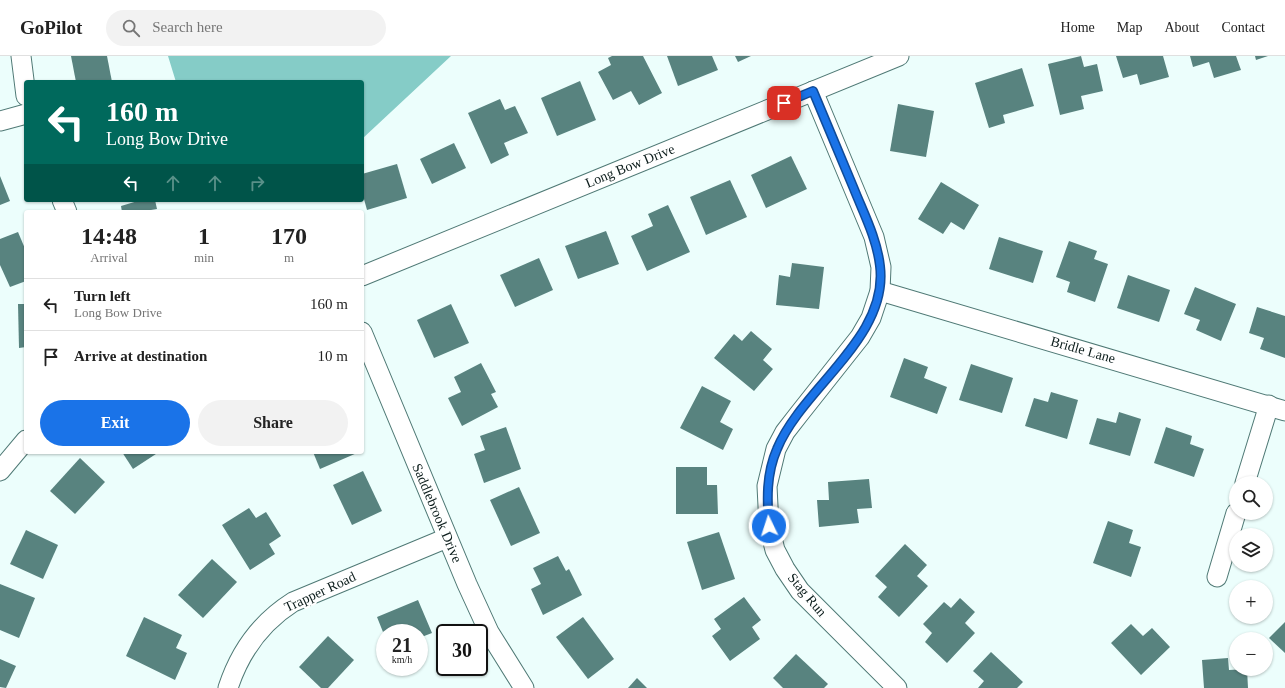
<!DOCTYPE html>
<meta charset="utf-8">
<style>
body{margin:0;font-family:Georgia,serif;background:#f2f2f2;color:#222;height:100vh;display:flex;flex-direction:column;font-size:15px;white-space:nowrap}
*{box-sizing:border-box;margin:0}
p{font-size:13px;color:#767676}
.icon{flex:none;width:22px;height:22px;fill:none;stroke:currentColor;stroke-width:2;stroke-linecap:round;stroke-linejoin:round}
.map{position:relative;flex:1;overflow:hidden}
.details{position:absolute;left:24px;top:154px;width:340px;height:244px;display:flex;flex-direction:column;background:#fff;border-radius:4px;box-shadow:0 1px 3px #0004}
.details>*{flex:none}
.hud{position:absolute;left:24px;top:24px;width:340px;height:122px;border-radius:4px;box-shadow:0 1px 3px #0004;background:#00695c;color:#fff;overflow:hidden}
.controls{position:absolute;left:1229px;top:420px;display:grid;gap:8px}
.controls a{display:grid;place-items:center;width:44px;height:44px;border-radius:50%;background:#fff;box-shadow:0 1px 3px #0004;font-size:20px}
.speed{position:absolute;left:376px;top:568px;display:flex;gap:8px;font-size:20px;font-weight:700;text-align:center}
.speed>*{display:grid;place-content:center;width:52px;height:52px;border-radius:50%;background:#fff;box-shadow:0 1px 3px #0004;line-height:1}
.speed small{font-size:10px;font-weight:400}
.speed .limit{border:2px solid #111;border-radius:6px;background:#fff;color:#111}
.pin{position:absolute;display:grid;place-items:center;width:34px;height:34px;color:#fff;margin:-17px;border-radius:8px;box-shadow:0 2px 6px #0006}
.me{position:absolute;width:44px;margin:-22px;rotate:356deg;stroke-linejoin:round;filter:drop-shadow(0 0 3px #0008)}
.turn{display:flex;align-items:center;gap:14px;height:84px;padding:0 16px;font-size:18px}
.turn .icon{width:52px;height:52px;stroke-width:2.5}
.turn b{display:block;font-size:28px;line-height:34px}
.lanes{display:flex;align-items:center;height:38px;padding:0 16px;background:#0003;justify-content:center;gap:20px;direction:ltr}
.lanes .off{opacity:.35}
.eta{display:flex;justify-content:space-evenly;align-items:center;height:68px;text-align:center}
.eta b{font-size:24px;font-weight:800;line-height:28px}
.primary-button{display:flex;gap:8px;margin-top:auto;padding:8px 16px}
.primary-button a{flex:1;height:46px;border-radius:24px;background:#1a73e8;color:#fff;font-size:16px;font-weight:800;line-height:46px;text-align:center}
.primary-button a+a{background:#f2f2f2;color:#222}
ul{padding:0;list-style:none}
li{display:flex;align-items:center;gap:12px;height:52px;padding:0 16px;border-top:1px solid #e0e0e0}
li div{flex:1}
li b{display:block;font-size:15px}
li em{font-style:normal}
header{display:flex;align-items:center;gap:24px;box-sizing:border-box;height:56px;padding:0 20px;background:#fff;border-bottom:1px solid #e0e0e0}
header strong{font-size:19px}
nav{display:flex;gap:22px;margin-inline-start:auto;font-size:14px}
.search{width:280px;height:36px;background:#f2f2f2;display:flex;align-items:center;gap:10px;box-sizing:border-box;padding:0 14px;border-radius:22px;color:#767676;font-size:15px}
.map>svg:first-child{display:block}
.forest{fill:#85ccc7}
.building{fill:#58837f}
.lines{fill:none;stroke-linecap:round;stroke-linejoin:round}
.minor-casing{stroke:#4f7975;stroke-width:21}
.minor{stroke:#fff;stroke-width:19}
.route-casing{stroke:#114b97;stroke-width:10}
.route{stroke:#1a73e8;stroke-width:7}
.labels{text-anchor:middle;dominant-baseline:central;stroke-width:4;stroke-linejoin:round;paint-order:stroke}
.street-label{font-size:14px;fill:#0c1d1c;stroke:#fff}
</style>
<header>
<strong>GoPilot</strong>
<div class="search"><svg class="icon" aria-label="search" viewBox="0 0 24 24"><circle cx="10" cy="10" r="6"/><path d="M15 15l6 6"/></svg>Search here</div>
<nav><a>Home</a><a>Map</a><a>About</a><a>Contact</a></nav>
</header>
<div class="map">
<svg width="1285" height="632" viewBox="0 0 1285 632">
<rect width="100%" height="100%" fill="#ecfefc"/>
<!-- forest -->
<path class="forest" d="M168 0H451L362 83V26H176Z"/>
<!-- building -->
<g class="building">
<path d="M71 0H107L112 26H76Z"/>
<path d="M612 0H643L662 37 639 49 631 35 613 44 598 16 611 9 608 2Z"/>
<path d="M667 0H712L718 14 678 30Z"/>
<path d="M735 0H751L738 6Z"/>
<path d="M1081 0 1084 11 1097 8 1103 35 1081 40 1084 53 1060 59 1048 8Z"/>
<path d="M1116 0H1163L1169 21 1140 29 1137 18 1123 22Z"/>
<path d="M1190 0H1236L1241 14 1214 22 1209 6 1193 11Z"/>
<path d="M1255 0H1268L1256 4Z"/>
<path d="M1022 12 1034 50 1003 59 1005 67 989 72 975 27Z"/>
<path d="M580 25 596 64 557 80 541 42Z"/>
<path d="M500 43 505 54 515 50 528 77 504 87 509 99 491 108 468 57Z"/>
<path d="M898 48 934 55 926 101 890 95Z"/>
<path d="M454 87 466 112 432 128 420 103Z"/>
<path d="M791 100 807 133 766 152 751 119Z"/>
<path d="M397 108 407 142 367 154 362 136V118Z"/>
<path d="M0 120 10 145 0 149Z"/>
<path d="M730 124 747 161 706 179 690 141Z"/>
<path d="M941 126 979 149 964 174 951 166 943 178 918 163Z"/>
<path d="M141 144H155L157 153 151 154V156H122L121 150Z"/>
<path d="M668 149 690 196 647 215 631 180 653 170 648 158Z"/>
<path d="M606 175 619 208 578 223 565 190Z"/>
<path d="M18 176 26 195V225L10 231 0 209V183Z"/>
<path d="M999 181 1043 195 1033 227 989 213Z"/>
<path d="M1069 185 1097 195 1094 203 1108 208 1095 246 1067 236 1070 226 1056 221Z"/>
<path d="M539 202 553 234 515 251 500 219Z"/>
<path d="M792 207 824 211 819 253 776 249 779 219 790 221Z"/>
<path d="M1128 219 1170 234 1159 266 1117 252Z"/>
<path d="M1195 231 1236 248 1221 285 1196 274 1200 264 1184 258Z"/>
<path d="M18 248H26V291L19 292Z"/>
<path d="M451 248 469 287 434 302 417 264Z"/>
<path d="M1257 251 1285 260V302L1260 293 1264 282 1249 277Z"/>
<path d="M751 275 772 293 763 304 773 313 754 335 714 302 734 278 742 285Z"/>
<path d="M904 302 928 311 924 322 947 331 937 358 890 341Z"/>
<path d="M481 307 496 336 491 338 498 351 462 370 448 342 461 336 454 321Z"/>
<path d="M971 308 1013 322 1002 357 959 344Z"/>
<path d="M702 330 731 345 720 366 733 373 723 394 680 372Z"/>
<path d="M1051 336 1078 344 1067 383 1025 370 1034 342 1048 346Z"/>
<path d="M1119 356 1141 363 1130 400 1089 388 1097 362 1116 367Z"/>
<path d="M506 371 521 413 484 427 474 398 485 394 480 380Z"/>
<path d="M1166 371 1192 380 1190 388 1204 393 1194 421 1154 407Z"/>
<path d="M122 396H159L133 413Z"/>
<path d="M313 396H357V397L320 413Z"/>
<path d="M80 402 105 426 75 458 50 435Z"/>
<path d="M676 411H707V429H717L718 458H676Z"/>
<path d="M363 415 382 455 352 469 333 429Z"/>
<path d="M869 423 872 452 857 453 859 467 819 471 817 444H829L828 426Z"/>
<path d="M519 431 540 477 511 490 490 444Z"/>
<path d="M249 452 256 462 266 456 281 480 269 488 275 498 250 514 222 469Z"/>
<path d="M1108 465 1133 474 1129 487 1141 491 1131 521 1093 507Z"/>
<path d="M26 474 58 489 43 523 10 508Z"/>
<path d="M719 476 735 523 702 534 687 486Z"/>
<path d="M905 488 927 509 917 520 928 530 899 561 878 541 887 531 875 520Z"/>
<path d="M558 500 566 515 569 513 582 539 543 559 531 533 541 528 533 512Z"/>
<path d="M212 503 237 526 203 562 178 539Z"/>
<path d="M0 528 35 542 19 582 0 574Z"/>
<path d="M744 541 761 564 752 571 760 583 730 605 712 580 721 573 714 563Z"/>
<path d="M960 542 975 556 965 567 975 577 947 607 925 586 932 577 923 568 944 546 951 552Z"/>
<path d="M418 544 432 577 419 582V577H385V581L377 561Z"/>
<path d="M144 561 182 579 176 592 187 597 175 624 126 600Z"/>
<path d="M583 561 614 603 588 623 556 581Z"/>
<path d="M1285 566V597L1269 582Z"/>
<path d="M1131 568 1143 580 1152 572 1170 591 1141 619 1111 587Z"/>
<path d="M328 580 354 604 328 632H321L299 611Z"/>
<path d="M991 596 1023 626 1017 632H978L984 625 973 615Z"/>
<path d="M796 598 828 628 824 632H783L773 622Z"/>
<path d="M1228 602 1229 614 1247 613 1248 632H1204L1202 604Z"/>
<path d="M0 603 16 610 6 632 0 631Z"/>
<path d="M637 622 647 632H628Z"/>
</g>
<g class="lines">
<defs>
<g id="minor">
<path d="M21 0 26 40"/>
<path d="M813 35 874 181 881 211 880 235 871 262 860 281 799 358 785 376 776 393 767 430 769 470 775 494 785 513 800 535 897 632"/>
<path d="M0 65 26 58"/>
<path d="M62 144 67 156"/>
<path d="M362 220 899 0"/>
<path d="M880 235 1285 355"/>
<path d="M362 276 467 528 489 576 524 632"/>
<path d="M0 415 26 384"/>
<path d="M1245 427 1269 349"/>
<path d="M1217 521 1236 457"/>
<path d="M228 632C240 595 260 567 293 546L447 482"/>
</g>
</defs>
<!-- minor casing -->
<use href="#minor" class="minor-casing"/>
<!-- minor -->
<use href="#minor" class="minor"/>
</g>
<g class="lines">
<defs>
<path id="route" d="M769 470C767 444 766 418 777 393 802 332 889 282 880 210 877 183 864 158 854 133 840 100 827 68 813 35L784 47"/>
</defs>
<!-- route casing -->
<use href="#route" class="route-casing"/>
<!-- route -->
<use href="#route" class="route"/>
</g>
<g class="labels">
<!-- street labels -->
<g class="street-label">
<text transform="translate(630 110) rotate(-22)">Long Bow Drive</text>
<text transform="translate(1083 294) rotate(16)">Bridle Lane</text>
<text transform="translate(437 457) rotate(67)">Saddlebrook Drive</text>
<text transform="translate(320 536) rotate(-25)">Trapper Road</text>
<text transform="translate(807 539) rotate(50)">Stag Run</text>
</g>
</g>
</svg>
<div class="controls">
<a><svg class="icon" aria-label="search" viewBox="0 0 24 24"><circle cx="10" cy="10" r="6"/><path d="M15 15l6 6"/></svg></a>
<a><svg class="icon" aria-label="layers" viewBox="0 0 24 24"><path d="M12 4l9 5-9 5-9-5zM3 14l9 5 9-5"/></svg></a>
<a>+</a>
<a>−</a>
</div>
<div class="speed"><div>21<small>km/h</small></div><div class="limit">30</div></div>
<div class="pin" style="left:784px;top:47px;background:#d93025"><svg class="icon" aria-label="arrive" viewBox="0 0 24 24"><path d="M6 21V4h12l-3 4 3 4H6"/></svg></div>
<svg class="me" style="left:769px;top:470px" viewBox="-20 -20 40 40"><circle r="17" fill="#1a73e8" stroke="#fff" stroke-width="3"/><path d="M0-11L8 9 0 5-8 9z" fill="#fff"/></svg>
<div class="hud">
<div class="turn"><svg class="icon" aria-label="left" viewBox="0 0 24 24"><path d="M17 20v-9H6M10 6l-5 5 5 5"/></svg><div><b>160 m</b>Long Bow Drive</div></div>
<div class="lanes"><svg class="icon" aria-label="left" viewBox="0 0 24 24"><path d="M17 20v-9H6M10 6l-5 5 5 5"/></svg><svg class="icon off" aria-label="ahead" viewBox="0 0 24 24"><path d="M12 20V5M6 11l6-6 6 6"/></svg><svg class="icon off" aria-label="ahead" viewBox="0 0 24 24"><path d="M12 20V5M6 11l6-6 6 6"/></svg><svg class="icon off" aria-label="right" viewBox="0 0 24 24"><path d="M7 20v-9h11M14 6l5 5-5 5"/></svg></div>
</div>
<section class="details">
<div class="eta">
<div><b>14:48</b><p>Arrival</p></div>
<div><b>1</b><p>min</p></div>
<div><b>170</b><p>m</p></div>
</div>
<ul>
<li><svg class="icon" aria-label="left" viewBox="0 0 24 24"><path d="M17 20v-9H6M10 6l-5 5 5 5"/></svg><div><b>Turn left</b><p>Long Bow Drive</p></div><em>160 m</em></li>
<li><svg class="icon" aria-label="arrive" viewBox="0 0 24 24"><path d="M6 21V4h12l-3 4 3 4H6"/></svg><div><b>Arrive at destination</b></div><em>10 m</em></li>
</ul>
<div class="primary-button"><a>Exit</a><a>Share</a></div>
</section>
</div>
